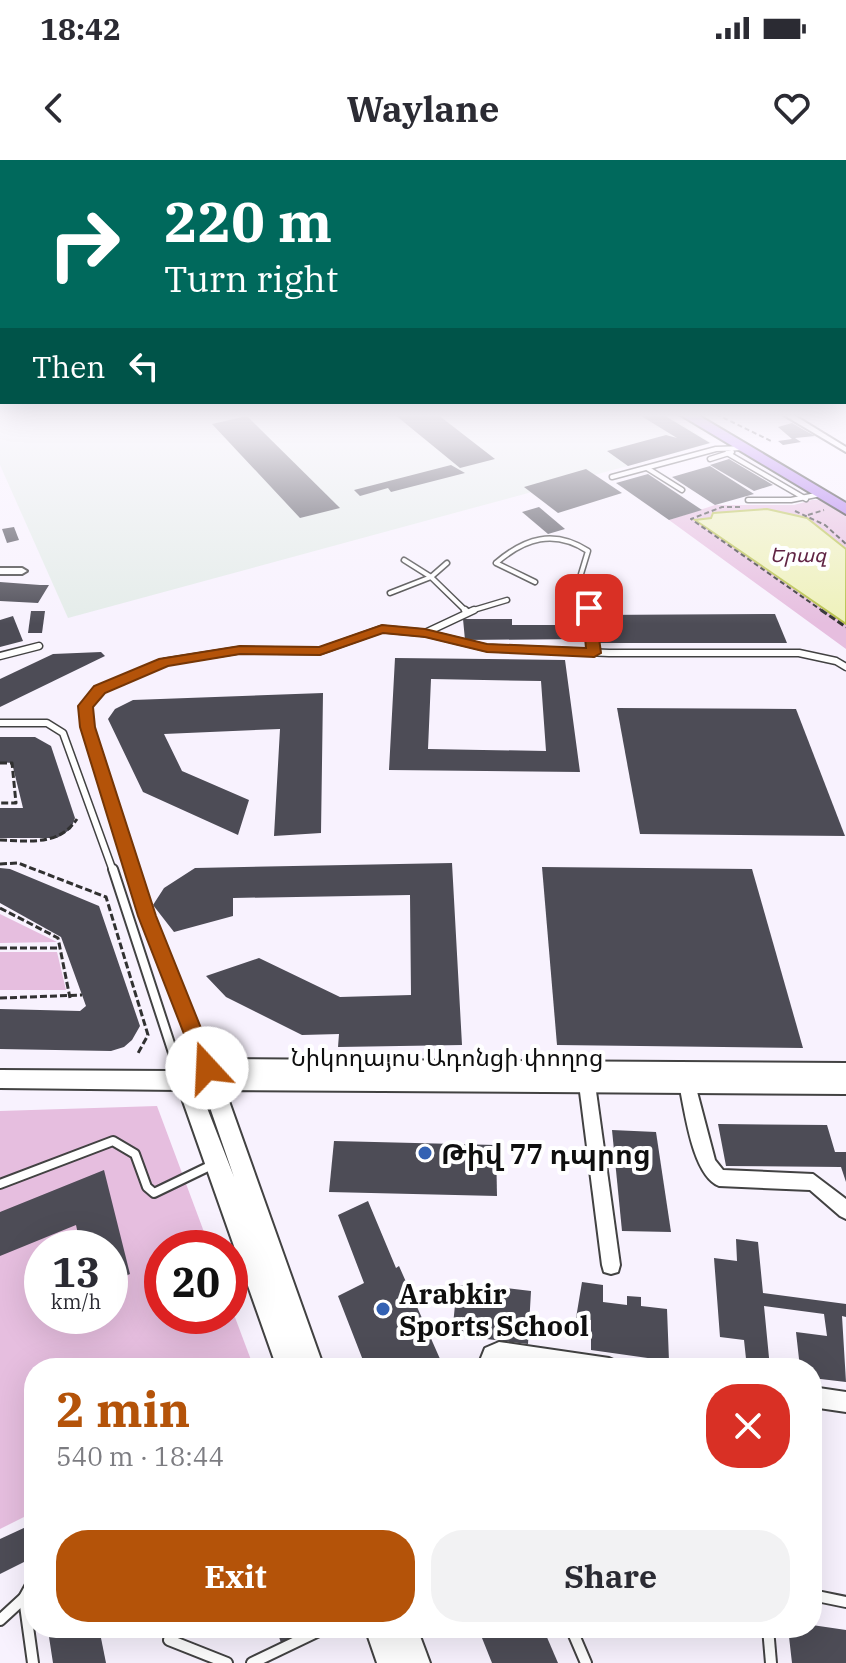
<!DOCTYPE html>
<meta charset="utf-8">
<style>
body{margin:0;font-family:"IBM Plex Serif","Noto Sans Armenian",serif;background:#f2f2f3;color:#2b2b33;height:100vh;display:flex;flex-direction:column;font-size:30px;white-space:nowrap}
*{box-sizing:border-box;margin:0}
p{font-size:26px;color:#7c7c81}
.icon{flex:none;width:44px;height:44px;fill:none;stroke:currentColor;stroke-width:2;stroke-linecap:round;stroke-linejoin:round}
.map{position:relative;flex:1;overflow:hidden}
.details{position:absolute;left:24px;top:1198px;width:798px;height:280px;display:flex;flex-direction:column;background:#fff;border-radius:32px;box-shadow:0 8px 32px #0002}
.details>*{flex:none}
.hud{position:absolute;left:0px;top:0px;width:846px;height:244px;box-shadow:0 8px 32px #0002;background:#00695c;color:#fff;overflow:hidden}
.speed{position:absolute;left:24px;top:1070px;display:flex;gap:16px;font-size:40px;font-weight:700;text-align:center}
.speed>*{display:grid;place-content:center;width:104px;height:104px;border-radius:50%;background:#fff;box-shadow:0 8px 32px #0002;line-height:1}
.speed small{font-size:20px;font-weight:400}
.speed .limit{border:12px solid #d22;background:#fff;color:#111}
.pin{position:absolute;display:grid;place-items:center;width:68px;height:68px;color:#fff;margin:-34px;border-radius:16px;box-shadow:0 4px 12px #0006}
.me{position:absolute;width:88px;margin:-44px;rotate:340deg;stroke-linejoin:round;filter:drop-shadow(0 0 6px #0008)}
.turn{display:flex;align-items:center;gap:28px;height:168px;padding:0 32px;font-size:36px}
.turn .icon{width:104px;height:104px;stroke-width:2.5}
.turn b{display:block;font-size:56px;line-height:68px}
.then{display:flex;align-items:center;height:76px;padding:0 32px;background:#0003;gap:16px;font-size:30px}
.round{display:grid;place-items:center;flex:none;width:84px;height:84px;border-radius:32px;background:#f2f2f3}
.head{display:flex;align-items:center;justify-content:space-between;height:136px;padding:0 32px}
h1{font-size:48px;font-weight:700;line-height:60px;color:#b45309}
.cta{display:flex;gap:16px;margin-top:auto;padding:16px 32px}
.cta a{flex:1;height:92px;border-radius:32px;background:#b45309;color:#fff;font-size:32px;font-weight:700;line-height:92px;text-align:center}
.cta a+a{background:#f2f2f3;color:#2b2b33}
.status{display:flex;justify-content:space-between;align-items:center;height:56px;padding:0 40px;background:#fff;direction:ltr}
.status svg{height:22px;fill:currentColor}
header{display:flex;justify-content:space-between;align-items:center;height:104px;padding:0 32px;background:#fff;font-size:36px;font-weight:700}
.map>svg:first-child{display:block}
.industrial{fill:#e4ece9}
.green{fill:#e6bedf;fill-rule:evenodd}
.water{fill:#eef1ba;stroke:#b7c148;stroke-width:2}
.building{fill:#4d4c56;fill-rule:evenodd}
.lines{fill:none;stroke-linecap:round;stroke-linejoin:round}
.service-far3-casing{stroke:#424242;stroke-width:7}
.service-far2-casing{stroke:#424242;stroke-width:9}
.service-far1-casing{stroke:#424242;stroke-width:12}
.service-casing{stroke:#424242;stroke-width:14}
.minor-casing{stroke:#424242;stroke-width:4}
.tertiary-casing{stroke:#424242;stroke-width:4}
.primary-casing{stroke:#202020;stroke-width:4}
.path-far1{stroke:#313131;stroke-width:2;stroke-dasharray:5 3;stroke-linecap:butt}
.path{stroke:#313131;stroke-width:3;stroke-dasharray:7 3;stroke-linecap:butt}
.service-far3{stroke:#fff;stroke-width:4}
.service-far2{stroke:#fff;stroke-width:6}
.service-far1{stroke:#fff;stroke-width:8}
.service{stroke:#fff;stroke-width:10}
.minor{fill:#fff;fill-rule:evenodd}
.tertiary{fill:#fff;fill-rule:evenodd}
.primary{fill:#a973ec;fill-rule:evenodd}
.route{fill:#b45309;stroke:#753606;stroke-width:2}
.poi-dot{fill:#3361b3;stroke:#fff;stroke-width:3}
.labels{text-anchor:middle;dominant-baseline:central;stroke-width:8;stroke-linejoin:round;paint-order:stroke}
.far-park-label{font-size:20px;font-style:italic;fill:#612444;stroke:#fff}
.street-label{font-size:24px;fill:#0f0f0f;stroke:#fff}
.near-poi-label{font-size:28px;font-weight:bold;fill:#0f0f0f;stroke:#fff;text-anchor:start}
</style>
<div class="status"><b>18:42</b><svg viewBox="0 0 49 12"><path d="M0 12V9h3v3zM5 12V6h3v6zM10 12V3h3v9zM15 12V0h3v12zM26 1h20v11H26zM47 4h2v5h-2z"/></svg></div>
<header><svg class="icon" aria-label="back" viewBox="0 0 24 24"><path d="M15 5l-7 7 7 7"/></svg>Waylane<svg class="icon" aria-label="heart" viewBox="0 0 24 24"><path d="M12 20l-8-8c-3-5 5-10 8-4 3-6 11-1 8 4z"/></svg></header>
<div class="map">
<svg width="846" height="1503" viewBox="0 0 846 1503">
<rect width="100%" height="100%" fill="#f8f2fe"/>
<!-- industrial -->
<path class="industrial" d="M0 254H665L712 283 68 458 0 305Z"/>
<!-- green -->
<g class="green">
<path d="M812 340H820L846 356V489L669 360 715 345H794Z"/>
<path d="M0 754 57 782 0 783Z"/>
<path d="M0 792H57L66 830H0Z"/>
<path d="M157 946 210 1088H162V1156H230V1144L254 1208H34V1352L0 1369V951ZM42 1088H110V1156H42Z"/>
</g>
<!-- water -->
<path class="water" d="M767 349 807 358 846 389V464L695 360 711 358 713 353Z"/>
<!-- building -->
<g class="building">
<path d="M394 254H437L495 299 460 308Z"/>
<path d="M638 254H662L710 283 628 306 607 291 666 275 677 278Z"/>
<path d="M247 256 340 348 300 358 212 264Z"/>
<path d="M792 263 804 270 815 276 795 278 801 282 783 285 778 281 792 279 778 267Z"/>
<path d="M729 299 773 325 754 331 710 305Z"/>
<path d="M451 305 465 313 391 332 388 328 360 336 354 330Z"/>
<path d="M710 306 754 334 715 345 672 317Z"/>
<path d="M586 309 622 333 558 353 524 327Z"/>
<path d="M648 314 702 350 669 360 616 323Z"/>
<path d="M539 347 565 369 548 374 522 352Z"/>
<path d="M14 367 19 380 7 383 2 369Z"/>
<path d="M0 422 40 425H49L38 443 0 441Z"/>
<path d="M557 449H577L583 479 465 480 463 459H512V465H560Z"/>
<path d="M31 451H45L42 473H28Z"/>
<path d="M775 454 787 483H599L593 455Z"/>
<path d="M13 456 23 481 0 487V460Z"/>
<path d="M101 492 105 496 0 547V519L53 494Z"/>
<path d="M395 498 565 500 580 612 389 610ZM431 519 541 521 546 591 428 589Z"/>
<path d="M323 533 321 673 274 676 280 569 164 574 182 611 249 640 238 675 143 632 108 559 115 549 133 540Z"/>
<path d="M617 548 796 549 845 676 640 674Z"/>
<path d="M0 577H35L51 586 75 658 71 669 57 678H0V648H23L12 603 0 602Z"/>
<path d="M452 703 462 885 338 887 339 874 302 875 226 837 206 816 259 798 340 837 411 835 410 735 233 738V756L174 772 153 745 164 728 195 708Z"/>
<path d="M542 707 752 709 803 888 557 885Z"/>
<path d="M0 708 10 709 99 746 140 866 132 880 124 887 111 891 0 889V849L80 851 86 846 61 777 0 743Z"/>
<path d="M718 964 827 965 835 992H846V1022L841 1007 726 1006Z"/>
<path d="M612 970 656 972 671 1072 622 1071Z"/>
<path d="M334 981 496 985 497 1036 329 1032Z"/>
<path d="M104 1010 130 1114 110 1123V1088H81L76 1065 0 1096V1052Z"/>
<path d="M368 1041 396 1108 399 1106 444 1208H366L338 1136 364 1123 338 1055Z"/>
<path d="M736 1079 758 1082 763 1133 846 1144V1157L842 1156 846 1222 812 1218V1208H800L796 1172 827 1176 824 1154 764 1146 770 1208H747L744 1180 720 1177 714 1098 737 1101Z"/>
<path d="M582 1122 603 1125V1142L627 1145V1136L641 1137V1146L667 1149 669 1201 591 1190V1160L576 1158Z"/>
<path d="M457 1125 486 1128V1135L506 1137 507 1128 531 1131 528 1184 452 1175Z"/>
<path d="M26 1367 30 1399 0 1414V1379Z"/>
<path d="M812 1465 846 1470V1503H792L788 1468H812Z"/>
<path d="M66 1468H99L106 1503H53L49 1477Z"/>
<path d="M276 1468H316L282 1486Z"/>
<path d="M478 1468H543L558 1503H492Z"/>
</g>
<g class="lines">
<defs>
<g id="service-far3">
<path d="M727 293 806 339"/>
<path d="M710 299 732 292"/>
<path d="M647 308 682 330"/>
<path d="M612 317 716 289 744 288"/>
<path d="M748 340H791L821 334"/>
<path d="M404 400 431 417 467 452"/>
<path d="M535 422 496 403C525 378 554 369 588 391L581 414 587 452"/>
<path d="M390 433 431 417 447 403"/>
<path d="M467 452 507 440"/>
</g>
<g id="service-far2">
<path d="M465 450 467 452"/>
<path d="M587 450 594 493"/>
<path d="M425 473 474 450"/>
<path d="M0 496 39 486"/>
<path d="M0 563H47L63 573 113 711"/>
<path d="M133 711 88 567 86 546 100 530 164 502 240 490 320 491 382 469 425 473 487 488 609 493H799L836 501 846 507"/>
</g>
<g id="service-far1">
<path d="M113 709 178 908"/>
<path d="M132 709 207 908"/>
<path d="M0 1024 113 981 135 994 147 1027 154 1033 214 1004"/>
</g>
<g id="service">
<path d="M812 1435 846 1442"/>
<path d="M24 1438 33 1503"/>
<path d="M0 1460 24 1438 34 1420"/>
<path d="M571 1468 586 1503"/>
<path d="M768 1468 771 1503"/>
<path d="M169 1480 227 1503"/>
<path d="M252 1503 325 1468"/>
</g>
<g id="minor">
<path d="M782 254H792L846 287V292Z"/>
<path d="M0 408H22L27 411 22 414H0Z"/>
<path d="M587 917 593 919 595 924 620 1105 618 1112 611 1114 604 1112 602 1105 579 924 581 919Z"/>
<path d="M687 917 693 919 695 924 715 1000 723 1010 813 1014 846 1039V1059L840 1056 810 1030 719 1026C692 1015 685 950 679 924L681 919Z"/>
<path d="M499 1182 609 1198 616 1201 619 1208H542L499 1202 497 1208H477L485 1188Z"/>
<path d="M812 1227 846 1232V1252L812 1247Z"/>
</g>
<g id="tertiary">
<path d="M195 899 846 903V934L225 930 324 1208H277L179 930 0 928V910L170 911 173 904 180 901 187 903ZM200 930H204L234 1017Z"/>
<path d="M365 1468H417L430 1503H377Z"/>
</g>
<path id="primary" d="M679 254H696L846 343V354Z"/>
</defs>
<!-- service-far3 casing -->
<use href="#service-far3" class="service-far3-casing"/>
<!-- service-far2 casing -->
<use href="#service-far2" class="service-far2-casing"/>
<!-- service-far1 casing -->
<use href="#service-far1" class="service-far1-casing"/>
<!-- service casing -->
<use href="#service" class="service-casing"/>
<!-- minor casing -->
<use href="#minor" class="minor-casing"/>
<!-- tertiary casing -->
<use href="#tertiary" class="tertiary-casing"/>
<!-- primary casing -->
<use href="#primary" class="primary-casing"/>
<!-- path-far1 -->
<g class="path-far1">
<path d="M716 254 771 281"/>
<path d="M740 347H722L691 359 824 452"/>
<path d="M795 351 825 365 846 384"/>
<path d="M808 355 824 350"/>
</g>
<!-- path -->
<g class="path">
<path d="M821 450 846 467"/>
<path d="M0 603H12L16 643H0"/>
<path d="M0 680C29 681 59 686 77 659"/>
<path d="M0 704 18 703 106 737 148 875 137 895"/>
<path d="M0 748 58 778 70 838"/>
<path d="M0 788H60"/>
<path d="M0 838 82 835"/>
</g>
<!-- service-far3 -->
<use href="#service-far3" class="service-far3"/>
<!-- service-far2 -->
<use href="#service-far2" class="service-far2"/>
<!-- service-far1 -->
<use href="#service-far1" class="service-far1"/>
<!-- service -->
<use href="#service" class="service"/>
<!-- minor -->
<use href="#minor" class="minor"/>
<!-- tertiary -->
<use href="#tertiary" class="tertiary"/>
<!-- primary -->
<use href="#primary" class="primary"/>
</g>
<!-- sky -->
<linearGradient id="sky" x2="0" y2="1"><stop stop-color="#aaccd6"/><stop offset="0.55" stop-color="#fcf9ff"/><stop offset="1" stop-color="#fcf9ff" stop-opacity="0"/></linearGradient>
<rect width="846" height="464" fill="url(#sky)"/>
<!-- route -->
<path class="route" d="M589 444 595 448 601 493 594 497 487 492 425 477 383 473 320 495 240 494 168 506 105 533 93 547 95 567 156 756 217 908 214 915 207 917 200 915 138 756 80 567 78 546 94 526 159 499 240 486 319 487 382 465 425 469 487 484 586 488 582 448Z"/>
<!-- markers -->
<g class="poi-dot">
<circle cx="425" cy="993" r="8"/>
<circle cx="383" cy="1149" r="8"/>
</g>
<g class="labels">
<!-- far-park labels -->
<g class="far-park-label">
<text x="798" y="394">Երազ</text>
</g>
<!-- street labels -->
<g class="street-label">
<text x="447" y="897">Նիկողայոս Ադոնցի փողոց</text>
</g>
<!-- near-poi labels -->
<g class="near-poi-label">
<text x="441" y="993">Թիվ 77 դպրոց</text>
<text x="399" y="1133">Arabkir<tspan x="399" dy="32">Sports School</tspan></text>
</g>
</g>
</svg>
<div class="speed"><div>13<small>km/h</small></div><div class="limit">20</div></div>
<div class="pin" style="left:589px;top:448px;background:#d93025"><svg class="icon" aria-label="arrive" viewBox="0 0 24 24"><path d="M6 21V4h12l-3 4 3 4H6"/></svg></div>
<svg class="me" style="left:207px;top:908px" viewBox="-20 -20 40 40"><circle r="19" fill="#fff"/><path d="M0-13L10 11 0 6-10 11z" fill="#b45309"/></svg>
<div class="hud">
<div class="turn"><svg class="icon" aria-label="right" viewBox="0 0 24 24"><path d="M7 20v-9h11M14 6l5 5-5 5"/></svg><div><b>220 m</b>Turn right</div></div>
<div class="then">Then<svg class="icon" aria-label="left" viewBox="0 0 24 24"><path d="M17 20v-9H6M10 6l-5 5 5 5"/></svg></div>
</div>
<section class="details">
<div class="head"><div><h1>2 min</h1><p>540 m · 18:44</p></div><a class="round" style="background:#d93025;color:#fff"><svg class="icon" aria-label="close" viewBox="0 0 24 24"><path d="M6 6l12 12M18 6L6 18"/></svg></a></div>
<div class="cta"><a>Exit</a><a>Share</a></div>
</section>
</div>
